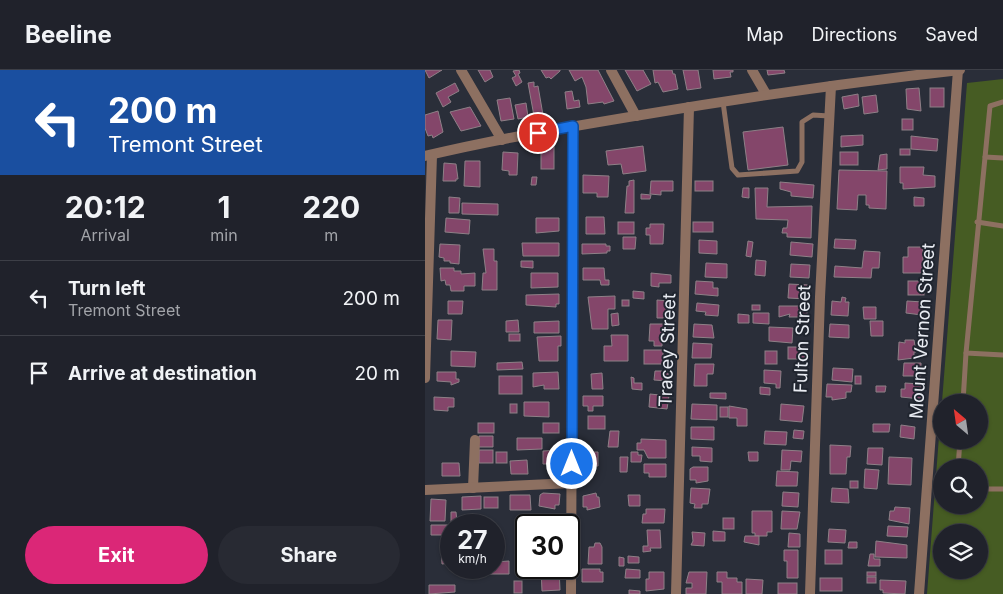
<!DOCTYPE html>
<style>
body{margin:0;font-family:Inter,sans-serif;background:#282a33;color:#f1f3f6;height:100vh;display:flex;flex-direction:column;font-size:19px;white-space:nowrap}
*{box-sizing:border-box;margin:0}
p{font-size:16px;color:#a2a4a9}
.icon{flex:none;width:28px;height:28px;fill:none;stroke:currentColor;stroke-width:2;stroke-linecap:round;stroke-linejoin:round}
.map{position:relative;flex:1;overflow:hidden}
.side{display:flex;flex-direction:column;background:#20222b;width:425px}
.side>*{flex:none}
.guide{background:#1a4fa0;color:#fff;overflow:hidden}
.needle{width:32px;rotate:331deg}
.controls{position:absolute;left:508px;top:324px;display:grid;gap:10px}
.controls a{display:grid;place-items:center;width:55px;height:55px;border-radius:50%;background:#20222b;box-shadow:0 1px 4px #0004,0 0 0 1px #3d3f47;font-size:25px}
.speed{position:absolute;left:15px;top:444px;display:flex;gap:10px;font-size:25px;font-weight:700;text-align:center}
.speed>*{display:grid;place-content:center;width:65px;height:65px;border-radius:50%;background:#20222b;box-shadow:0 1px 4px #0004,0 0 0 1px #3d3f47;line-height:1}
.speed small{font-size:12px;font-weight:400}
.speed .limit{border:2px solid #111;border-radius:8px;background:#fff;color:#111}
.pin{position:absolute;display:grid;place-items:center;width:42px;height:42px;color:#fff;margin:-21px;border:2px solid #fff;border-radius:50%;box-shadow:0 1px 5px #0007}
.me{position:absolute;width:55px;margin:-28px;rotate:0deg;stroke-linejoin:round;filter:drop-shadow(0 0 4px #0008)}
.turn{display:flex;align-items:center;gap:18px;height:105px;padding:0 25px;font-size:22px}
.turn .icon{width:65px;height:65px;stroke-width:2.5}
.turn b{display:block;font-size:35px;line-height:42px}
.eta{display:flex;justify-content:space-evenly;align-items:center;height:85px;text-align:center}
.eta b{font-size:30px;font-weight:700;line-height:35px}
.action{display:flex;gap:10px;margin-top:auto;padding:10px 25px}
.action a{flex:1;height:58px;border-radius:30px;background:#db2777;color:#fff;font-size:20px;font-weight:700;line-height:58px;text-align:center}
.action a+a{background:#282a33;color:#f1f3f6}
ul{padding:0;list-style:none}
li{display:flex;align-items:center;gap:15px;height:75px;padding:0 25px;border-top:1px solid #3d3f47}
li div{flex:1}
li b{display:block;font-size:19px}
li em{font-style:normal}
header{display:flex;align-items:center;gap:30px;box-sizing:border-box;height:70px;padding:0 25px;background:#20222b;border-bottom:1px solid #3d3f47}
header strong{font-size:24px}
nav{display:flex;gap:28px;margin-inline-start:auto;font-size:18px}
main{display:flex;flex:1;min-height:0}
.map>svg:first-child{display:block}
.green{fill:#465c23;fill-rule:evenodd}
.building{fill:#84466a;stroke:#8e8087}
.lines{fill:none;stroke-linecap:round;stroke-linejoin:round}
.service{stroke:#8d7061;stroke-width:5}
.minor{stroke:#8d7061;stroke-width:10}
.tertiary{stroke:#8d7061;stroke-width:10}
.route-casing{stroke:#114b97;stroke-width:12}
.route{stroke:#1a73e8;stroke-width:9}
.labels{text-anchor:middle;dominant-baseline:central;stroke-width:4;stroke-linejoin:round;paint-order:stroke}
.street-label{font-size:18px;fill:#e9ecf3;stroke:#20252f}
</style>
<header>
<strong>Beeline</strong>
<nav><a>Map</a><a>Directions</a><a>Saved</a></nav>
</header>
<main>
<section class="side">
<div class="guide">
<div class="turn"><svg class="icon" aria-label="left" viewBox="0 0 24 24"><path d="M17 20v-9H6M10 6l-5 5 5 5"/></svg><div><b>200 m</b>Tremont Street</div></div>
</div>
<div class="eta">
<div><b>20:12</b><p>Arrival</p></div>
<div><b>1</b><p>min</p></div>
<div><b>220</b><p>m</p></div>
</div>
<ul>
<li><svg class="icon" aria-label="left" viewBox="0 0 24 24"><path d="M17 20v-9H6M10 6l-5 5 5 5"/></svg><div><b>Turn left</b><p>Tremont Street</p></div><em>200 m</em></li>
<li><svg class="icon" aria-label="arrive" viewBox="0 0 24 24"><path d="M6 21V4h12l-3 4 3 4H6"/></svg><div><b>Arrive at destination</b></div><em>20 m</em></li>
</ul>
<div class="action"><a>Exit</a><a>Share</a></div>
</section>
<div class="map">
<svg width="578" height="524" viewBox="0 0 578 524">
<rect width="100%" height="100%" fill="#2a2e39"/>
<!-- green -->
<path class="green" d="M578 9V524H502L516 340V370H554V332H517L542 13ZM516 398H554V435H516ZM516 462H554V500H516Z"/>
<!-- building -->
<g class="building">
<path d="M0 0H17L4 8Z"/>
<path d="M53 0H65L68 7 60 12Z"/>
<path d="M94 0 95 3 93 4 97 12 91 16 87 8 91 6 88 1Z"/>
<path d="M116 0H135V1L126 9 124 7 121 8Z"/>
<path d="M144 0H173L189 31 179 34 178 32 163 34 161 17 157 7 150 11Z"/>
<path d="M200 0H218L226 14 212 21Z"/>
<path d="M228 0H247L248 4H250L253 19 238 22 233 12 230 13Z"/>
<path d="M258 0H273L276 18 262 20Z"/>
<path d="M288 0H308V2H305L306 7 289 9Z"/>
<path d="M342 0H359L360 3 343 5Z"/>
<path d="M109 12V17L113 16 118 45 109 46 103 13Z"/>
<path d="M30 13 34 21 23 27 26 32 18 37 11 23Z"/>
<path d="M494 18 496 41 482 39 481 19Z"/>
<rect x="505" y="18" width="14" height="19"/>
<path d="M147 21 149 31 154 30 155 37 142 39 140 22Z"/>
<path d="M433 24 434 36 419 39 417 27Z"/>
<path d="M451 25 453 42 439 44 437 27Z"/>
<path d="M85 28 89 49 76 51 72 30Z"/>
<path d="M101 33 103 47 93 49 90 35Z"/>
<path d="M45 37 56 56 36 61 25 42Z"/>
<path d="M13 41 18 62 8 68 7 65 3 66 0 58V45Z"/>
<rect x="477" y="49" width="11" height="11"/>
<path d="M358 57 363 95 323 100 318 62Z"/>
<path d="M438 65V75L416 77V66Z"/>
<path d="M486 66 513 69 512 81 486 79Z"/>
<rect x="116" y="76" width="13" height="23"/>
<path d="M218 76 221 101 198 104 196 94 183 95 181 81Z"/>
<rect x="475" y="79" width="10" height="6"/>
<path d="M78 82 93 83 92 105H84V101L77 100Z"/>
<rect x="415" y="82" width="18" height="13"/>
<path d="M462 84V99L453 100 455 85Z"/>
<path d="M40 91H55V117L39 116Z"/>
<path d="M19 93 31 94 33 109H31V111H18Z"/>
<path d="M475 97H499L498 105 510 106V117L478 119V113H475Z"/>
<path d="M414 100 462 101 461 139 444 138V135H441V125H433L432 140 412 139Z"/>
<path d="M158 105 184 106 183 127H172V123H158Z"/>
<path d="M107 107H112L111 115H106Z"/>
<path d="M209 110V143H200L202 116H204V111Z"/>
<path d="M226 111H248V121H236V125L225 124Z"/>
<rect x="270" y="111" width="18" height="10"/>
<path d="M355 112 389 115 388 128 366 126V122L355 119Z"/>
<path d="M318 118H324V128L317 127Z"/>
<path d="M330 118H343L342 137 387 136 386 168 362 167V163H357L358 158H362L363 150 331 149Z"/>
<path d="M216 124 226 125 225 129H216Z"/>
<path d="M24 127 35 128 34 143H24Z"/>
<path d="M489 127 499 128V136H489Z"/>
<path d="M37 133 73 134V145L37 144Z"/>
<path d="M161 147H179L180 164H161Z"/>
<path d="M21 148 45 150 44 164 20 162Z"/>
<path d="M111 148H134V161L111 163Z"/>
<rect x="193" y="152" width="16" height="12"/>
<rect x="268" y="152" width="20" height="10"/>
<path d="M225 154H239L238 174H225V165H221V158H225Z"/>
<path d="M198 167H211L210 179H198Z"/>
<path d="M410 169 431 170 430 179 409 178Z"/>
<path d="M274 170 292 171V184L274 183Z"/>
<path d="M323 171 328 172 326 187 321 186Z"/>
<path d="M366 172 388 174 387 187 365 185Z"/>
<path d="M97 173H134V186H98Z"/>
<path d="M15 174 35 175 34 194 25 193V191H19V188L14 187Z"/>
<path d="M157 174H181V176H185V181H182V183L157 184Z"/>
<path d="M483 177H498V203H478V187H483Z"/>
<path d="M58 179H69V191H72V220H57L58 203H61Z"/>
<path d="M439 181 455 182 454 198H447L446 208 409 207 410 196 437 198Z"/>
<path d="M331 190 341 191 340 206 330 205Z"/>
<path d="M96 191H108V198L96 197Z"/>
<path d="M281 193 302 194V208L280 207Z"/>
<path d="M366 194 385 195 384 208 365 207Z"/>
<path d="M15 198H29V201H36V204L50 203V216H39V221H26L25 215H21L20 210 16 211Z"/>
<path d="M158 198H179L180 210H184V215H176L175 210H158Z"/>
<path d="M106 203H133V217L106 218Z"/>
<path d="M226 203 246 205V213H234V217L226 216Z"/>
<path d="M271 211 288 212V218H293V226L270 224Z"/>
<rect x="483" y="211" width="16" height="14"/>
<path d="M364 214 384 215 383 229 363 228Z"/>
<path d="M208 221 219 222V229L208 228Z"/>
<path d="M134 224V234H131V237L101 235V225Z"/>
<path d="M190 226V239H183V259H167L163 227Z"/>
<path d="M417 227 421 228 420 232H424L423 246 406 245 407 231 416 232Z"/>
<rect x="197" y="230" width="7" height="6"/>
<path d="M232 230 244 231V248H232Z"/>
<path d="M23 231H38L37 244H23Z"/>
<path d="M482 231 498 232 497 245 481 243Z"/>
<path d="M272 233 294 235 293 246 280 245 281 242 271 241Z"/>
<rect x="327" y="235" width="8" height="5"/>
<path d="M354 236H382V247H364L365 244 354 247Z"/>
<path d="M438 237H451V249H439Z"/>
<path d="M193 243 194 255 187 256 186 244Z"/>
<path d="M328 243H344V254L328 253Z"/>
<path d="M313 244 324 245V253H313Z"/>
<path d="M13 250H27L26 270 12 269Z"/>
<path d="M93 250 94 262H81V251Z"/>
<path d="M134 251V263H109V252Z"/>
<path d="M445 251H458V266H446Z"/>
<path d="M225 254H246L245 272H237V276H229V271H224Z"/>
<path d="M269 254 287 255 289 268 268 267Z"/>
<path d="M405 254 424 255V268L404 267Z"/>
<path d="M344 257 368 258 367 273 344 271Z"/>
<rect x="84" y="264" width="11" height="7"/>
<path d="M186 265H203V291H179V276H187Z"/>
<path d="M136 266V276H133V291H114L112 267Z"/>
<path d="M480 270H489L491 282H489V288L473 290 474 272 480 273Z"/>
<path d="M268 273 287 274 286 288H267Z"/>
<rect x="363" y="277" width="17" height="12"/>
<rect x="219" y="280" width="19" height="14"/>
<path d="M26 281 51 282 50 297 26 296Z"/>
<rect x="340" y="281" width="12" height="13"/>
<path d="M97 292 98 299 72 300V293Z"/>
<path d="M479 293H496V306H478Z"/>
<path d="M270 294H289L288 304H282V316H269Z"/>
<path d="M408 298 428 299 427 312 407 310Z"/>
<path d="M339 300 356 301 355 318H351V314L339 313Z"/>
<path d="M230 301H243V311L229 310Z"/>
<path d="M12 302H31V309H34V312L26 315V312L12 311Z"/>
<path d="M133 302 134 319H119V315L108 317V303Z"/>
<path d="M177 303 178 319H167L166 304Z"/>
<rect x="74" y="306" width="23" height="18"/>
<rect x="430" y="306" width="6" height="8"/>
<path d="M206 307 209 308V313H217V320L207 319Z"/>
<path d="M480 313 496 314V329L476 327V319H480Z"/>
<path d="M402 314 427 315 426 322H421V328L407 330V327H401Z"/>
<path d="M451 316H461L460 322H451Z"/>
<path d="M335 317 345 318V325L335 324Z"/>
<path d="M285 323H301V329L285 328Z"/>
<path d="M225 324 244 326 242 339 224 337Z"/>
<path d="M158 326H178V336H168V341H163V336H158Z"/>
<path d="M9 327 29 328V337H23V341L9 340Z"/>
<path d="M99 332H124V347L99 346Z"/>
<rect x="85" y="334" width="7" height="9"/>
<path d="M267 334 292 335V350L266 349Z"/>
<path d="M356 334 379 336 377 352 355 350Z"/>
<path d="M304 336 322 339V356H312V348H304Z"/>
<rect x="295" y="337" width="8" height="10"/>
<rect x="163" y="346" width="17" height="13"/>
<rect x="53" y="353" width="16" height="10"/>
<rect x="118" y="353" width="16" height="10"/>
<path d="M448 354H465L464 362H448Z"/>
<path d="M476 355 490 357 489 369 475 367Z"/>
<path d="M266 357H289V370L266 369Z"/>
<path d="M369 360 379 361 378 369 368 368Z"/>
<path d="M185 361H194L193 377H183Z"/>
<path d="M340 361 362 362 361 375 339 374Z"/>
<path d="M54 366H68V377H53Z"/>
<path d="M92 368H117V379L92 380Z"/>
<path d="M216 369 241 370V388H223L219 380H212V373H216Z"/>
<path d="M405 375 426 376 425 387H422L421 404H405Z"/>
<path d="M267 377 287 378V392L275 391V386H267Z"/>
<path d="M443 378H458L457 395 442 394Z"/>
<rect x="54" y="380" width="14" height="13"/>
<path d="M134 380V394H118V381Z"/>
<path d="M357 380 377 381 376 392 366 391 365 400H356Z"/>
<rect x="71" y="382" width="11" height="11"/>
<path d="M158 382H173V396H157Z"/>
<path d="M206 382H213V385H217L216 392H206Z"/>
<path d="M323 382H333V391H324Z"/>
<path d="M195 387H203L202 402H195Z"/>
<path d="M464 387 487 388 486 415 463 414Z"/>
<path d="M102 390 103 404H86L85 391Z"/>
<path d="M17 393H34L35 406H17Z"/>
<path d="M219 394H241V407H224V403H219Z"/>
<path d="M268 397H283V411L271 413V410H265V399Z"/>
<path d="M440 399 454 400 452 419 439 418Z"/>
<path d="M352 401 373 402 372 416H351Z"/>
<rect x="425" y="411" width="8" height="7"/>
<path d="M266 418 285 419 283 434H277V438H269L270 434 265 433Z"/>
<path d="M407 418 423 419 424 433 406 432Z"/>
<path d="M358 422 374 423 373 437 357 436Z"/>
<path d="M118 423 135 424 134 435H130V439L114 436 115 425Z"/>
<path d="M171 423 172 427H174L175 437 162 440V437H158V426Z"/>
<path d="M85 425H105L106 440H85Z"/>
<path d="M203 425H215V436H204Z"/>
<path d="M56 426V439L37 440V427Z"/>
<rect x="59" y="427" width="14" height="11"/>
<path d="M6 429 21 430 20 451H5Z"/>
<path d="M470 437 485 438 484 454 464 450 465 441H469Z"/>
<path d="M221 439H240L239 453H217L218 444H221Z"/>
<path d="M327 441H347V462H342V466H330V463H327Z"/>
<path d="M357 441 375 442 372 459H356Z"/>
<path d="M26 442H31L32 452H26Z"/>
<rect x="298" y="448" width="11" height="11"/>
<rect x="118" y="449" width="16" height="6"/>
<path d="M6 455H32H26V467H18V465H6Z"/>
<path d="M463 456 483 457 482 467 462 466Z"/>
<rect x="91" y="459" width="8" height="11"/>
<path d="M404 459 421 460 420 473 403 472Z"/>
<path d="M222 460H235L236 478H225L226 481 218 482V476H223Z"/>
<path d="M288 461 300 462V471H288Z"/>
<path d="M267 462 280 463 279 476 266 475 268 471Z"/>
<path d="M364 463 375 464V477H363Z"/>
<path d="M320 466H334V475L319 472Z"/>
<path d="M451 471 482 475V488L450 487Z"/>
<path d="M424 472H432V478H423Z"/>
<path d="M170 473H175L177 477V494H163L164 477H169Z"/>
<path d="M26 477V493L17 494 16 478Z"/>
<path d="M359 480H373V508H362V491H359Z"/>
<rect x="400" y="480" width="17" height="14"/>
<rect x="69" y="481" width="5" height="8"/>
<path d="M445 484H449V489H455V496H443Z"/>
<path d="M203 486 214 487V493H203Z"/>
<path d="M194 487 199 488V496H194Z"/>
<path d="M84 491V504H64V498H69V492Z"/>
<path d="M134 498 135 520 117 521 116 499Z"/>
<path d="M157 499H175V502H178V512H157Z"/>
<path d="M201 499 215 500V508H200Z"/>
<path d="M224 502H239V519L221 521V509H224Z"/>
<path d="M264 502H282L281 524H261V518H267V513H261Z"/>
<path d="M292 502H302V508H312V512H317V524H297V512H292Z"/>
<rect x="442" y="502" width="9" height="4"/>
<rect x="442" y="507" width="9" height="6"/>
<rect x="395" y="508" width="22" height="13"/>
<path d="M321 509 338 510 337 524H321Z"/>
<path d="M455 510 481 511 480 524 458 523V520H455Z"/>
<rect x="89" y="511" width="8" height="12"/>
<rect x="353" y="513" width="19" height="11"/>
<path d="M4 515H30V522L4 524Z"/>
<path d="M204 520 215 521V524H204Z"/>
</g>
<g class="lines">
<!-- service -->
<g class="service">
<path d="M298 32 307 98 313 105 372 101 377 92V52L388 45 404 46"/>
<path d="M578 32 565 36 541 283 578 285"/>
<path d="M560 87 578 88"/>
<path d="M552 152 578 156"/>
<path d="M538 332 541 283"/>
<path d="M533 398 535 370"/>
<path d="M554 419H578"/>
</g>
<!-- minor -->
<g class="minor">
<path d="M36 0 77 70"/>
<path d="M186 0 211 46"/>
<path d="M327 0 341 24"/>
<path d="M0 308 7 85"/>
<path d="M48 418 50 370"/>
<path d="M0 420 147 413"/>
<path d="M146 524 148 56"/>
<path d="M251 524 264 37"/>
<path d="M385 524 395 227 406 16"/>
<path d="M494 524 533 0"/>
</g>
<!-- tertiary -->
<path class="tertiary" d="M0 86C71 69 144 57 216 45 322 27 428 12 535 0"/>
</g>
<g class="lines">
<defs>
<path id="route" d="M113 63 148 56 147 394"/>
</defs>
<!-- route casing -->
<use href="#route" class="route-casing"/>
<!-- route -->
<use href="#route" class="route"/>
</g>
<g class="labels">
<!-- street labels -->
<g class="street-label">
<text transform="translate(497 261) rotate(-86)">Mount Vernon Street</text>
<text transform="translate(377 269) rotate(-88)">Fulton Street</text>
<text transform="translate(242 280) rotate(-88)">Tracey Street</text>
</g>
</g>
</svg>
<div class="controls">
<a><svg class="needle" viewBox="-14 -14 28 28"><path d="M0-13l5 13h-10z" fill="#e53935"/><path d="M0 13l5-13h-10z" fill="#a2a4a9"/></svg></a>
<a><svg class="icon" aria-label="search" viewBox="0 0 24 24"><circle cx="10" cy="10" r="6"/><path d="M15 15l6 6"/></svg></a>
<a><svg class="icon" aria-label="layers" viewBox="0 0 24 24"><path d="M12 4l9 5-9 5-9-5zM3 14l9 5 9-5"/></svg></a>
</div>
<div class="speed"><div>27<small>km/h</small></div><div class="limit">30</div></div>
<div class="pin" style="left:113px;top:63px;background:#d93025"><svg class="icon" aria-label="arrive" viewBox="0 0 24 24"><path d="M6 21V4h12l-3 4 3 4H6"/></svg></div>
<svg class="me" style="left:147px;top:394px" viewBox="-20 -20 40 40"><circle r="17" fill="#1a73e8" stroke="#fff" stroke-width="3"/><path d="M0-11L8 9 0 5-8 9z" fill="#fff"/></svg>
</div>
</main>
